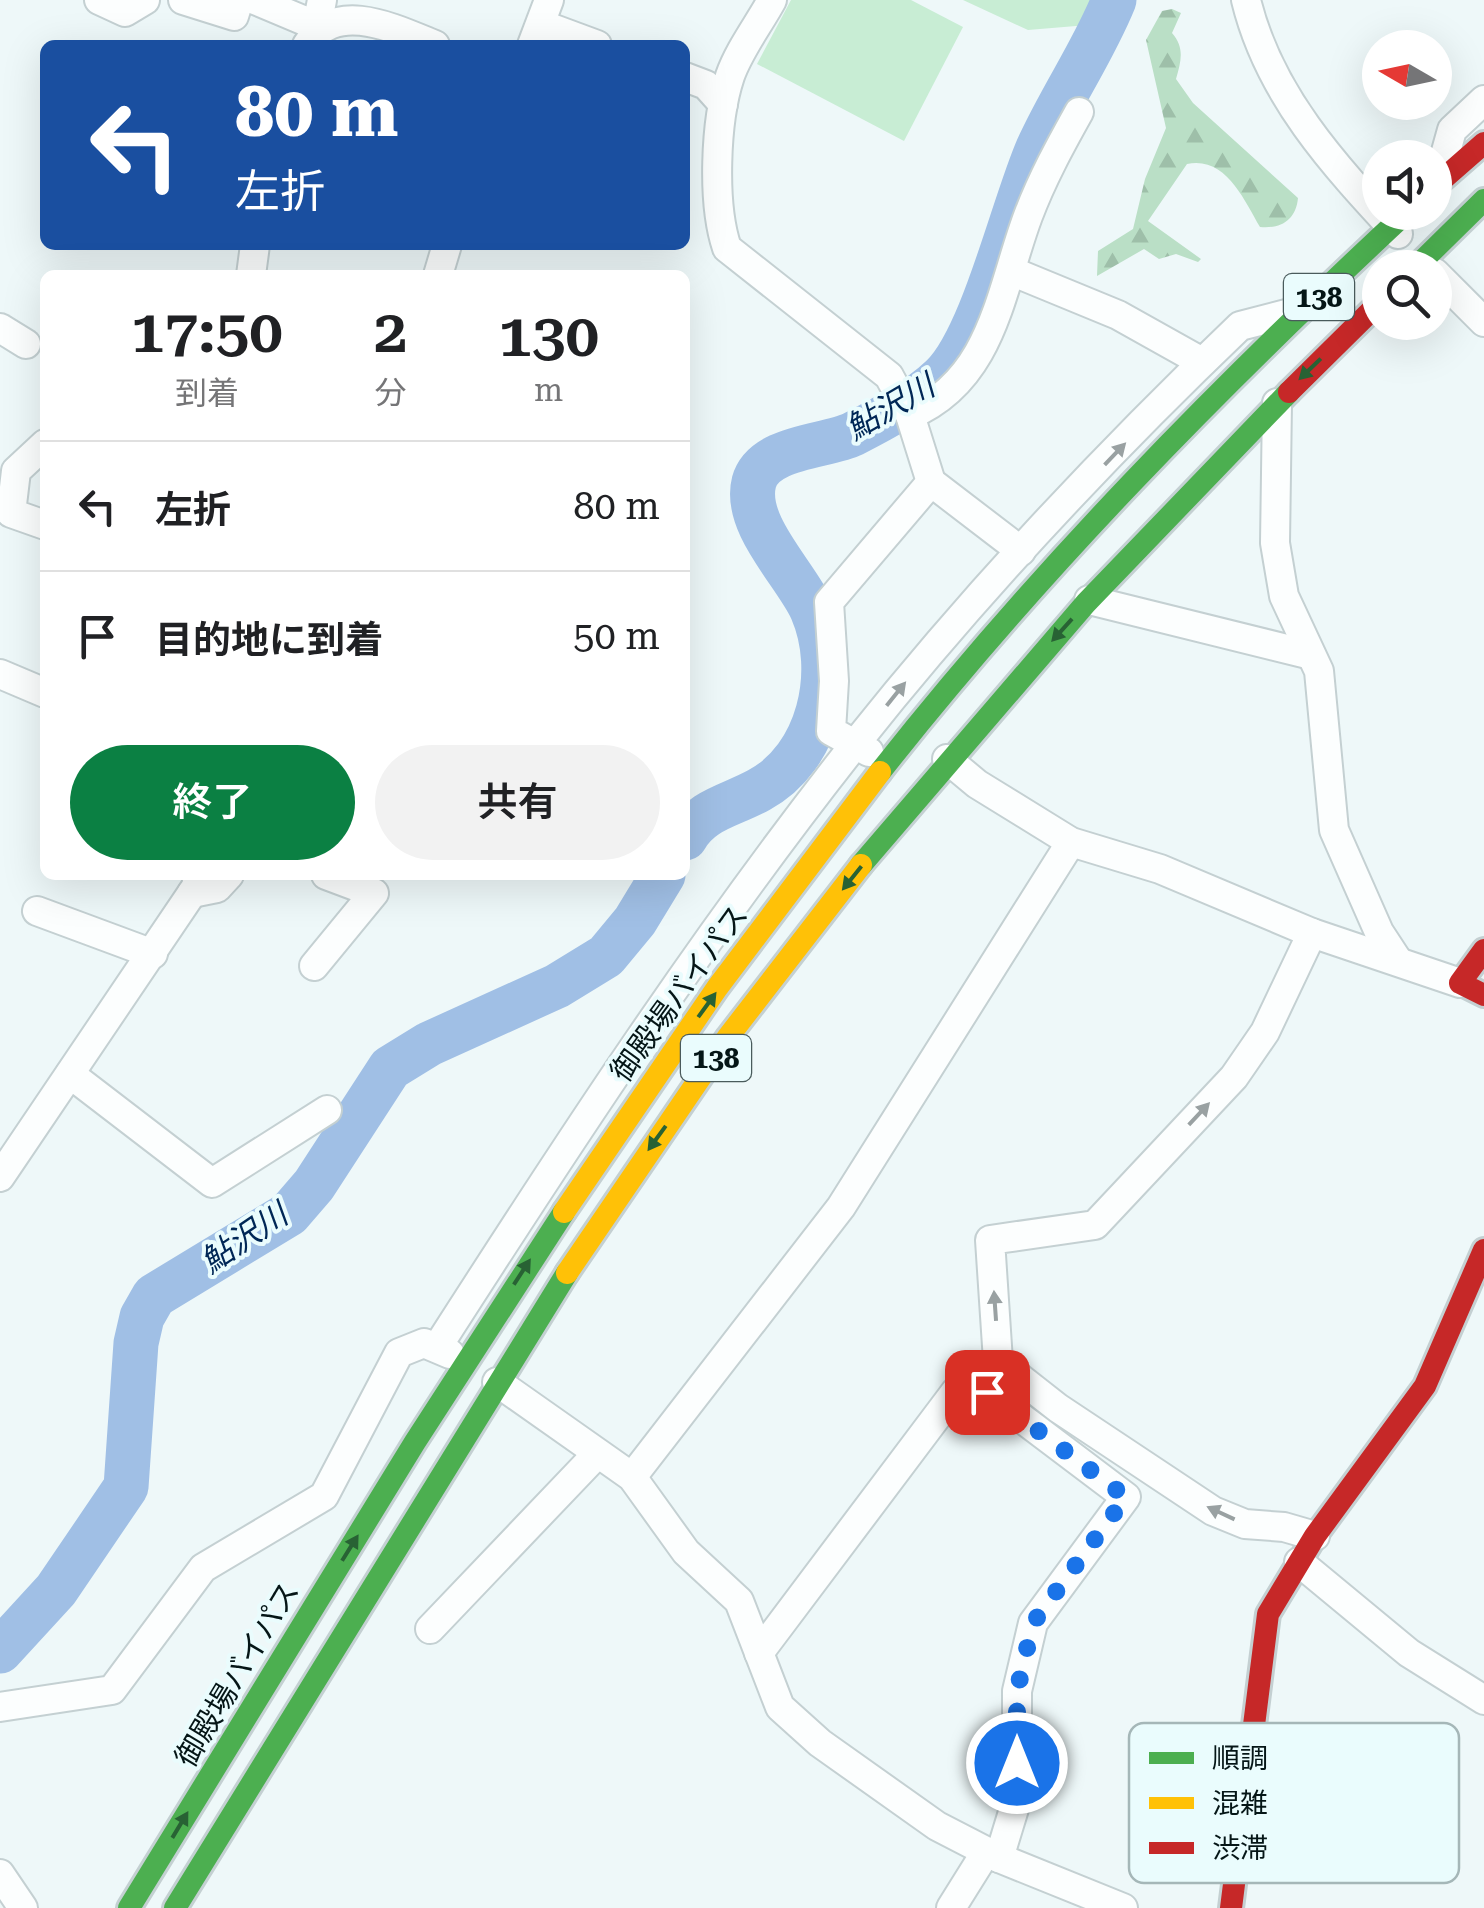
<!DOCTYPE html>
<html lang="ja">
<meta charset="utf-8">
<style>
body{margin:0;font-family:"Roboto Serif","Noto Sans JP",serif;background:#f2f2f2;color:#202124;height:100vh;display:flex;flex-direction:column;font-size:38px;white-space:nowrap}
*{box-sizing:border-box;margin:0}
p{font-size:32px;color:#757577}
.icon{flex:none;width:55px;height:55px;fill:none;stroke:currentColor;stroke-width:2;stroke-linecap:round;stroke-linejoin:round}
.map{position:relative;flex:1;overflow:hidden}
.sheet{position:absolute;left:40px;top:270px;width:650px;height:610px;display:flex;flex-direction:column;background:#fff;border-radius:15px;box-shadow:0 10px 40px #0002}
.sheet>*{flex:none}
.banner{position:absolute;left:40px;top:40px;width:650px;height:210px;border-radius:15px;box-shadow:0 10px 40px #0002;background:#1a4fa0;color:#fff;overflow:hidden}
.needle{width:65px;rotate:279deg}
.buttons{position:absolute;left:1362px;top:30px;display:grid;gap:20px}
.buttons a{display:grid;place-items:center;width:90px;height:90px;border-radius:50%;background:#fff;box-shadow:0 10px 40px #0002;font-size:50px}
.pin{position:absolute;display:grid;place-items:center;width:85px;height:85px;color:#fff;margin:-42px;border-radius:20px;box-shadow:0 5px 15px #0006}
.me{position:absolute;width:110px;margin:-55px;rotate:0deg;stroke-linejoin:round;filter:drop-shadow(0 0 8px #0008)}
.turn{display:flex;align-items:center;gap:35px;height:210px;padding:0 30px;font-size:45px}
.turn .icon{width:130px;height:130px;stroke-width:2.5}
.turn b{display:block;font-size:70px;line-height:85px}
.eta{display:flex;justify-content:space-evenly;align-items:center;height:170px;text-align:center}
.eta b{font-size:60px;font-weight:600;line-height:70px}
.action{display:flex;gap:20px;margin-top:auto;padding:20px 30px}
.action a{flex:1;height:115px;border-radius:60px;background:#0b8043;color:#fff;font-size:40px;font-weight:600;line-height:115px;text-align:center}
.action a+a{background:#f2f2f2;color:#202124}
ul{padding:0;list-style:none}
li{display:flex;align-items:center;gap:30px;height:130px;padding:0 30px;border-top:2px solid #e0e0e0}
li div{flex:1}
li b{display:block;font-size:38px}
li em{font-style:normal}
.map>svg:first-child{display:block}
.forest{fill:url(#forest-firs)}
.pitch{fill:#c8edd4}
.lines{fill:none;stroke-linecap:round;stroke-linejoin:round}
.river{stroke:#a0bfe5;stroke-width:45}
.street-casing{stroke:#c4d0d2;stroke-width:32}
.fast-casing{stroke:#c4d0d2;stroke-width:28}
.slow-casing{stroke:#c4d0d2;stroke-width:28}
.jam-casing{stroke:#c4d0d2;stroke-width:28}
.street{stroke:#fcfefe;stroke-width:28}
.fast{stroke:#4caf50;stroke-width:22}
.slow{stroke:#ffc107;stroke-width:22}
.jam{stroke:#c62828;stroke-width:22}
.oneway{fill:#286234}
.oneway2{fill:#99a1a2}
.route{stroke:#1a73e8;stroke-width:18;stroke-dasharray:0 32.4}
.labels{text-anchor:middle;dominant-baseline:central;stroke-width:8;stroke-linejoin:round;paint-order:stroke}
.shield{fill:#eafcfd;stroke:#4a5b5c;stroke-width:2.5}
.shield-label{font-size:28px;font-weight:bold;fill:#051617}
.street-label{font-size:30px;fill:#051617;stroke:#eafcfd}
.water-label{font-size:32px;font-style:italic;fill:#002756;stroke:#eafcfd}
.key{fill:#eafcfd;stroke:#a5b7b8;stroke-width:2.5}
.key-label{font-size:28px;fill:#051617}
</style>
<div class="map">
<svg width="1484" height="1908" viewBox="0 0 1484 1908">
<defs>
<pattern id="forest-firs" width="22" height="20" patternUnits="userSpaceOnUse" patternTransform="scale(2.5)"><rect width="22" height="20" fill="#badfc6"/><path d="M5 1l3.5 6h-7zM16 11l3.5 6h-7z" fill="#9ebfa9"/></pattern>
</defs>
<rect width="100%" height="100%" fill="#eef8f9"/>
<!-- forest -->
<path class="forest" d="M1172 9 1181 13 1172 33C1185 48 1181 61 1176 79L1193 103 1298 198C1296 220 1281 229 1260 227 1244 200 1226 156 1187 164L1148 221 1201 259 1198 262 1176 254 1159 259 1144 249 1097 276 1098 251 1133 229 1145 179 1166 128 1146 40 1162 11Z"/>
<!-- pitch -->
<g class="pitch">
<path d="M791 0H911L963 27 904 141 757 64Z"/>
<path d="M963 0H1100L1088 25 1028 30Z"/>
</g>
<g class="lines">
<!-- river -->
<g class="river">
<path d="M685 838C702 809 730 806 759 790 819 758 839 672 812 610 796 574 743 525 754 482 764 446 826 447 853 434 882 419 918 400 942 377 983 338 1013 205 1038 148 1061 97 1093 52 1114 0"/>
<path d="M0 1651 56 1590 126 1487 136 1343 142 1317 154 1296 289 1214 314 1185 390 1068 429 1044 557 986 606 956 635 921 663 875"/>
</g>
<defs>
<g id="street">
<path d="M99 0 125 12 145 0"/>
<path d="M183 0 234 16 239 0"/>
<path d="M255 0 317 26 322 0"/>
<path d="M772 0C759 24 739 50 730 76 715 121 712 204 727 248L889 376 910 415 931 482 1021 551"/>
<path d="M1246 0C1269 95 1334 165 1398 234"/>
<path d="M543 25 597 45"/>
<path d="M307 45C336 0 391 27 435 45"/>
<path d="M532 45 549 0"/>
<path d="M685 77 706 85 723 104"/>
<path d="M1440 173 1452 130 1484 100"/>
<path d="M1011 271 1118 315 1202 362"/>
<path d="M1435 273 1484 322"/>
<path d="M251 275 255 245"/>
<path d="M438 275 447 245"/>
<path d="M0 328 26 344"/>
<path d="M1277 403 1275 543 1284 596 1319 671 1334 830 1379 932 1398 961"/>
<path d="M910 415C993 380 1000 291 1028 216 1042 179 1060 146 1079 112"/>
<path d="M45 444 16 471 11 513 45 525"/>
<path d="M1089 600 1311 655"/>
<path d="M0 674 45 693"/>
<path d="M869 752 831 731 834 681 829 602 931 482"/>
<path d="M947 759 977 784 1071 842 1160 869 1312 933 1460 983"/>
<path d="M192 893 217 888 229 875"/>
<path d="M37 911 153 954"/>
<path d="M1312 933 1265 1032 1234 1077 1095 1225 990 1240 998 1361 1058 1408 1213 1511 1245 1524 1284 1527 1315 1536"/>
<path d="M314 966 374 893 326 875"/>
<path d="M70 1074 212 1183 327 1110"/>
<path d="M0 1177 196 887 198 875"/>
<path d="M438 1346C570 1140 704 935 856 743 973 596 1104 456 1240 326L1290 313"/>
<path d="M497 1382 632 1477 686 1552 739 1601 780 1707 820 1743 937 1826 999 1858 1123 1908"/>
<path d="M632 1477 841 1207 1071 842"/>
<path d="M1299 1562 1409 1653 1484 1700"/>
<path d="M430 1629 597 1454"/>
<path d="M759 1653 956 1391 969 1387 987 1392 1126 1497 1033 1623 1017 1691V1799L999 1858"/>
<path d="M0 1707 112 1690 203 1568 324 1496 399 1353 424 1343 450 1354"/>
<path d="M0 1874 23 1908"/>
<path d="M951 1908 986 1852"/>
</g>
<g id="fast">
<path d="M1415 268 1484 200"/>
<path d="M880 772C1039 570 1219 387 1407 212"/>
<path d="M861 865 1086 603 1289 392"/>
<path d="M129 1908 415 1442 564 1212"/>
<path d="M175 1908 567 1273"/>
</g>
<g id="slow">
<path d="M564 1212 717 988 880 772"/>
<path d="M567 1273 728 1037 861 865"/>
</g>
<g id="jam">
<path d="M1435 186 1484 143"/>
<path d="M1289 392 1380 302"/>
<path d="M1484 950 1460 983 1484 995"/>
<path d="M1231 1908 1268 1614 1315 1536 1425 1386 1484 1250"/>
</g>
</defs>
<!-- street casing -->
<use href="#street" class="street-casing"/>
<!-- fast casing -->
<use href="#fast" class="fast-casing"/>
<!-- slow casing -->
<use href="#slow" class="slow-casing"/>
<!-- jam casing -->
<use href="#jam" class="jam-casing"/>
<!-- street -->
<use href="#street" class="street"/>
<!-- fast -->
<use href="#fast" class="fast"/>
<!-- slow -->
<use href="#slow" class="slow"/>
<!-- jam -->
<use href="#jam" class="jam"/>
</g>
<!-- one-way arrows -->
<defs><path id="oneway-solid" d="M-6-.8H1V-3.2L6.5 0L1 3.2V.8H-6Z" transform="scale(2.5)"/></defs>
<g class="oneway">
<use href="#oneway-solid" transform="translate(1310 369) rotate(136)"/>
<use href="#oneway-solid" transform="translate(1062 630) rotate(132)"/>
<use href="#oneway-solid" transform="translate(852 878) rotate(129)"/>
<use href="#oneway-solid" transform="translate(707 1005) rotate(-54)"/>
<use href="#oneway-solid" transform="translate(657 1138) rotate(126)"/>
<use href="#oneway-solid" transform="translate(522 1272) rotate(-57)"/>
<use href="#oneway-solid" transform="translate(350 1548) rotate(-58)"/>
<use href="#oneway-solid" transform="translate(180 1825) rotate(-59)"/>
</g>
<g class="oneway2">
<use href="#oneway-solid" transform="translate(1115 454) rotate(-46)"/>
<use href="#oneway-solid" transform="translate(896 694) rotate(-51)"/>
<use href="#oneway-solid" transform="translate(1199 1114) rotate(-47)"/>
<use href="#oneway-solid" transform="translate(995 1306) rotate(-94)"/>
<use href="#oneway-solid" transform="translate(1221 1513) rotate(-155)"/>
</g>
<g class="lines">
<!-- route -->
<path class="route" d="M987 1392 1126 1497 1033 1623 1017 1691V1763"/>
</g>
<g class="labels">
<!-- shield labels -->
<g class="shield">
<rect x="1284" y="274" width="70" height="46" rx="8"/>
<rect x="681" y="1035" width="70" height="46" rx="8"/>
</g>
<g class="shield-label">
<text x="1319" y="297">138</text>
<text x="716" y="1058">138</text>
</g>
<!-- street labels -->
<g class="street-label">
<text transform="translate(679 993) rotate(-54)">御殿場バイパス</text>
<text transform="translate(237 1674) rotate(-59)">御殿場バイパス</text>
</g>
<!-- water labels -->
<g class="water-label">
<text transform="translate(890 407) rotate(-30)">鮎沢川</text>
<text transform="translate(244 1238) rotate(-34)">鮎沢川</text>
</g>
</g>
<!-- legend -->
<rect x="1129" y="1723" width="330" height="160" rx="15" class="key"/>
<rect x="1149" y="1752" width="45" height="12" fill="#4caf50"/>
<rect x="1149" y="1797" width="45" height="12" fill="#ffc107"/>
<rect x="1149" y="1842" width="45" height="12" fill="#c62828"/>
<g class="key-label">
<text x="1212" y="1768">順調</text>
<text x="1212" y="1813">混雑</text>
<text x="1212" y="1858">渋滞</text>
</g>
</svg>
<div class="buttons">
<a><svg class="needle" viewBox="-14 -14 28 28"><path d="M0-13l5 13h-10z" fill="#e53935"/><path d="M0 13l5-13h-10z" fill="#757577"/></svg></a>
<a><svg class="icon" aria-label="sound" viewBox="0 0 24 24"><path d="M4 9h4l5-4v14l-5-4H4zM17 9q2 3 0 6"/></svg></a>
<a><svg class="icon" aria-label="search" viewBox="0 0 24 24"><circle cx="10" cy="10" r="6"/><path d="M15 15l6 6"/></svg></a>
</div>
<div class="pin" style="left:987px;top:1392px;background:#d93025"><svg class="icon" aria-label="arrive" viewBox="0 0 24 24"><path d="M6 21V4h12l-3 4 3 4H6"/></svg></div>
<svg class="me" style="left:1017px;top:1763px" viewBox="-20 -20 40 40"><circle r="17" fill="#1a73e8" stroke="#fff" stroke-width="3"/><path d="M0-11L8 9 0 5-8 9z" fill="#fff"/></svg>
<div class="banner">
<div class="turn"><svg class="icon" aria-label="left" viewBox="0 0 24 24"><path d="M17 20v-9H6M10 6l-5 5 5 5"/></svg><div><b>80 m</b>左折</div></div>
</div>
<section class="sheet">
<div class="eta">
<div><b>17:50</b><p>到着</p></div>
<div><b>2</b><p>分</p></div>
<div><b>130</b><p>m</p></div>
</div>
<ul>
<li><svg class="icon" aria-label="left" viewBox="0 0 24 24"><path d="M17 20v-9H6M10 6l-5 5 5 5"/></svg><div><b>左折</b></div><em>80 m</em></li>
<li><svg class="icon" aria-label="arrive" viewBox="0 0 24 24"><path d="M6 21V4h12l-3 4 3 4H6"/></svg><div><b>目的地に到着</b></div><em>50 m</em></li>
</ul>
<div class="action"><a>終了</a><a>共有</a></div>
</section>
</div>
